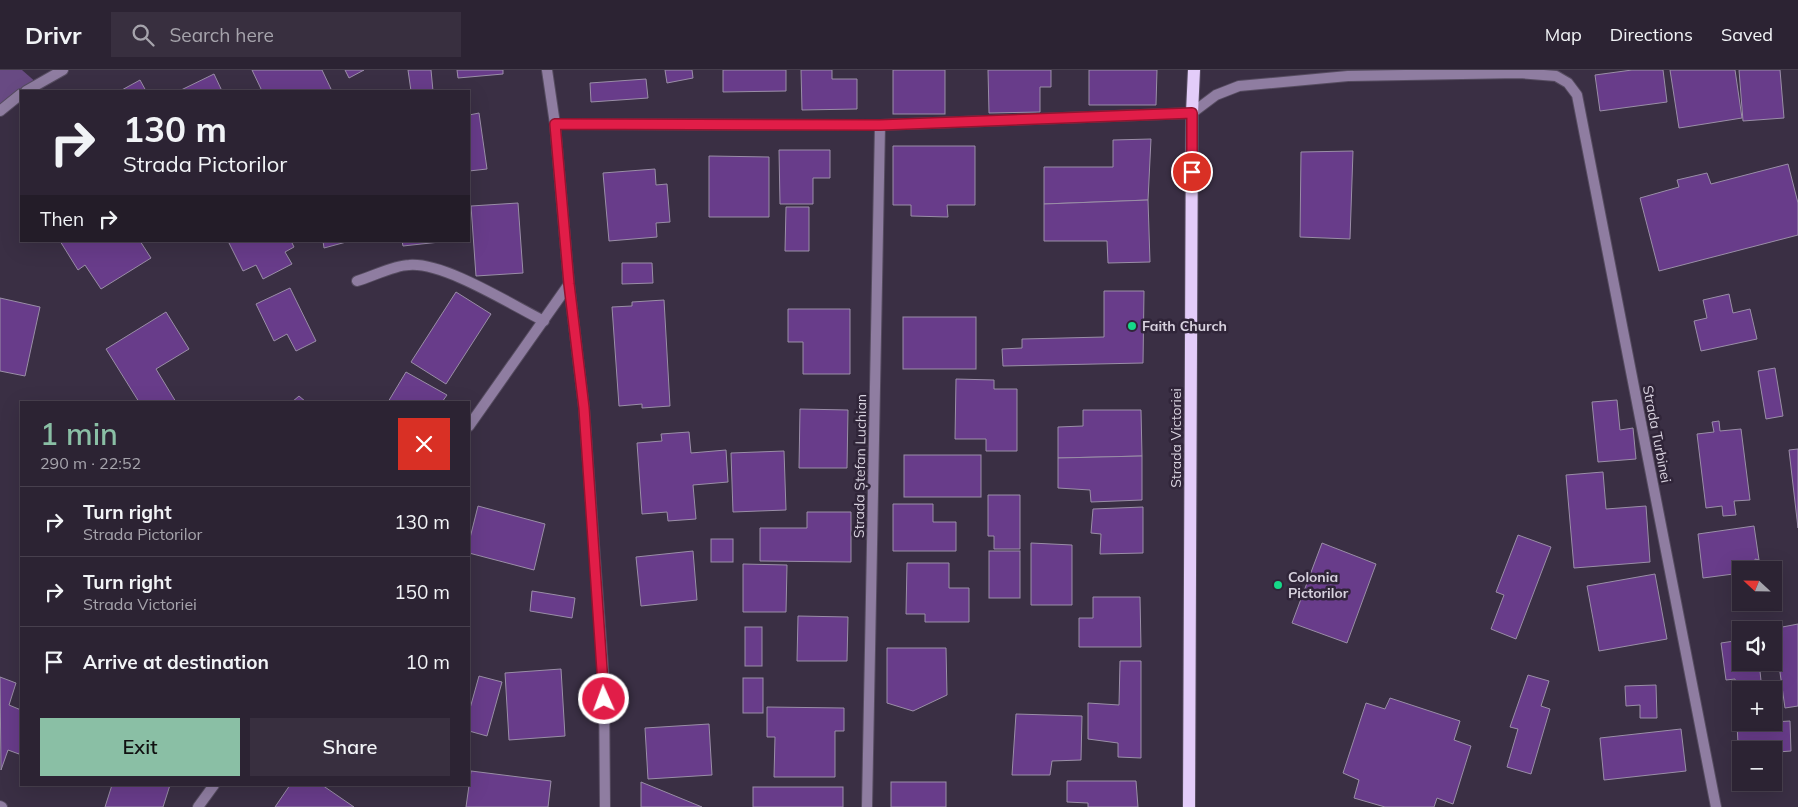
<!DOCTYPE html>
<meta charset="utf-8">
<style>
body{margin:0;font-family:Mulish,sans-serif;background:#382f3f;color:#f1f3f6;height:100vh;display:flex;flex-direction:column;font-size:19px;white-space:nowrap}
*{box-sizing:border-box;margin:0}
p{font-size:16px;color:#a6a4ac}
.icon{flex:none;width:28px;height:28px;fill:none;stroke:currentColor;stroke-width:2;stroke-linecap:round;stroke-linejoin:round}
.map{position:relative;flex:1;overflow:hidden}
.drawer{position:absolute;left:20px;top:331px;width:450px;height:385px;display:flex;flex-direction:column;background:#2c2333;border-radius:0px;box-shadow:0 5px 20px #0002,0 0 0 1px #48404e}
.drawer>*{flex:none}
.hud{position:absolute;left:20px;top:20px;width:450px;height:152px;border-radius:0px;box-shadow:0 5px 20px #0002,0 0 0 1px #48404e;background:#2c2333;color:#f1f3f6;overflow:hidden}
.needle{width:32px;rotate:292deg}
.buttons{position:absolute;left:1732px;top:491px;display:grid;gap:10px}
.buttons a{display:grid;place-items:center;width:50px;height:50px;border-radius:0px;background:#2c2333;box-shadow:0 5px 20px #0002,0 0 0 1px #48404e;font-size:25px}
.pin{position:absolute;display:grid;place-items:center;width:42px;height:42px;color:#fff;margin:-21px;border:2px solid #fff;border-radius:50%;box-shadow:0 1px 5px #0007}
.me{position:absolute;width:55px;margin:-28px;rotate:358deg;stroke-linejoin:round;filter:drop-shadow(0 0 4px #0008)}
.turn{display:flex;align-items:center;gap:18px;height:105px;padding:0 20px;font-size:22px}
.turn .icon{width:65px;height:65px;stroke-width:2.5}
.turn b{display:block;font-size:35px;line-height:42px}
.then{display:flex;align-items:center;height:48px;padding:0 20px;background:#0003;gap:10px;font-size:19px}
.round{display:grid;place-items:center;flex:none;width:52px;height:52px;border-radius:0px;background:#382f3f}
.headline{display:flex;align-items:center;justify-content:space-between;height:85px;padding:0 20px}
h1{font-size:30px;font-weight:600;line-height:38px;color:#8abfa5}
.button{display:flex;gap:10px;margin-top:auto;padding:10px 20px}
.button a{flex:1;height:58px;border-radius:0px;background:#8abfa5;color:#111;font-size:20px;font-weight:600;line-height:58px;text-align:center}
.button a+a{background:#382f3f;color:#f1f3f6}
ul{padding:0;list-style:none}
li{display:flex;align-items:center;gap:15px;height:70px;padding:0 20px;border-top:1px solid #48404e}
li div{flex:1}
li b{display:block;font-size:19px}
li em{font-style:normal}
header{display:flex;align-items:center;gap:30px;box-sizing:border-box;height:70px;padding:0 25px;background:#2c2333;border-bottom:1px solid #48404e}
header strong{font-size:24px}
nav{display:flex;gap:28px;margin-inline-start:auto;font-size:18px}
.search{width:350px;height:45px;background:#382f3f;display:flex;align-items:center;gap:12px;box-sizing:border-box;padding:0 18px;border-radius:0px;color:#a6a4ac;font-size:19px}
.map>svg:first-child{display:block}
.green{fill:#684a83}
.building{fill:#683c8a;stroke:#9a8ea7}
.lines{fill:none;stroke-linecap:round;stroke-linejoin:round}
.minor-casing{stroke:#564c60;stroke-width:12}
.primary-casing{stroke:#564c60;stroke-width:14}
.minor{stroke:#8f7da1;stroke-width:10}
.primary{stroke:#e3ccf9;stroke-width:12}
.route-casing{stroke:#92132f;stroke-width:12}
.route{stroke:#e11d48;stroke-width:9}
.poi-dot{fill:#16d989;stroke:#302539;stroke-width:2}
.labels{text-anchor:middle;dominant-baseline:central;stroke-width:5;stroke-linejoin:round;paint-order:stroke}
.poi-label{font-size:14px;font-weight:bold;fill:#d7d1de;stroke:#302539;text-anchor:start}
.street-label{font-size:14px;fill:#d7d1de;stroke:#302539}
</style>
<header>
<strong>Drivr</strong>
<div class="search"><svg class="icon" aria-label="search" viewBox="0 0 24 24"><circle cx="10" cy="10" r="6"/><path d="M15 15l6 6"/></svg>Search here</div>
<nav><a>Map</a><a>Directions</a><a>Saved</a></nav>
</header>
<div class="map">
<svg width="1798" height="737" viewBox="0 0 1798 737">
<rect width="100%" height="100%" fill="#3a2f44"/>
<!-- green -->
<path class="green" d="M0 0H22L38 14 0 41Z"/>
<!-- building -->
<g class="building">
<path d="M252 0H322L331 19 327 21H262Z"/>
<path d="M345 0H364L349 8Z"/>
<path d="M408 0H431L433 21H411Z"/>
<path d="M457 0H503V4L458 8Z"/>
<path d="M665 0H692L693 8 667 13Z"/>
<path d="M723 0H786V21L723 22Z"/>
<path d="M801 0H832V9H857V39L802 40Z"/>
<rect x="893" y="0" width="52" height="44"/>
<path d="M988 0H1051V17H1040V42L989 43Z"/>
<path d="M1089 0H1157L1156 35H1089Z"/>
<path d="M1632 0H1663L1667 32 1600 41 1595 5Z"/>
<path d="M1670 0H1735L1742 48 1679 58Z"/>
<path d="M1739 0H1780L1784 48 1743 51Z"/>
<path d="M214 4 222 21H179Z"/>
<path d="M646 9 648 28 591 32 590 13Z"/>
<path d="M140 10 146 21H120Z"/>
<path d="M479 43 487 99 469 101V45Z"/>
<path d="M1151 69 1148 130 1044 134V97H1113V70Z"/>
<path d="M893 76H975V135H947L948 147 911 146V135H893Z"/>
<path d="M779 80H830V108H813V134H780Z"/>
<path d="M1353 81 1350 169 1300 167 1301 82Z"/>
<path d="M709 86 769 87V147H709Z"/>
<path d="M1788 94 1798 133V165L1659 201 1640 128 1679 117 1677 110 1707 103 1711 114Z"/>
<path d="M655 99 656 115 667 114 670 152 656 153 657 167 609 171 603 103Z"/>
<path d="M1148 130 1150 192 1108 193 1107 171H1044V134Z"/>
<path d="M518 133 523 203 476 206 471 136Z"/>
<path d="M786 137H809V181H785Z"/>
<path d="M60 171H140L151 188 101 219 85 195 78 200Z"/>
<path d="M228 171H291L294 177 285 182 292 194 263 209 256 195 243 201Z"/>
<path d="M323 171H350L324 178Z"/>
<path d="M402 171H449L403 176Z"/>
<path d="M622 193H652L653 213 622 214Z"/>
<path d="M290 218 316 271 296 281 287 264 274 271 256 234Z"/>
<path d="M1104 221H1144L1143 293 1003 296 1002 279 1022 278V269L1104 267Z"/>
<path d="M456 222 491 244 446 314 411 292Z"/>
<path d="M1729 224 1733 243 1750 239 1757 269 1701 281 1694 251 1707 248 1703 230Z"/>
<path d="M0 228 40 237 25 306 0 301Z"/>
<path d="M664 230 670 336 642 338V334L619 336 612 237 632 236V232Z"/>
<path d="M788 239H850V304H803V272H788Z"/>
<path d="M166 242 189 279 156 299 176 332H139L106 279Z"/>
<rect x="903" y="247" width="73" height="52"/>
<path d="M1775 298 1783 346 1766 349 1758 301Z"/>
<path d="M406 302 447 325 442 332H388Z"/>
<path d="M956 309 994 310V319H1017V381H986V369H955Z"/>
<path d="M299 326 306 332H292Z"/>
<path d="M1617 330 1620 360 1633 358 1636 389 1598 392 1592 332Z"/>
<path d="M800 339 848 340 847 398H799Z"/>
<path d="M1083 340H1141L1142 386 1058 388V357L1083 356Z"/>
<path d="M1719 351 1720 361 1741 359 1750 430 1734 431 1736 445 1723 446 1722 436 1706 438 1697 364 1714 362 1712 352Z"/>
<path d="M689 362 691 383 726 380 728 412 693 415 696 449 668 451 667 442 642 444 637 373 662 371 661 364Z"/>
<path d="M1798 379V458L1789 380Z"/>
<path d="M784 381 786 440 733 442 731 383Z"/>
<rect x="904" y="385" width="77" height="42"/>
<path d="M1142 386V430L1091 432 1090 420 1058 418V388Z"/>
<path d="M1603 402 1606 439 1646 436 1650 492 1574 498 1566 405Z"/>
<path d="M988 425H1020V479H994V466H988Z"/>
<path d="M893 434H933V452H956V481H893Z"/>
<path d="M478 436 545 454 534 500 469 483V472Z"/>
<path d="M1143 437V483L1100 484 1101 464 1091 463 1093 439Z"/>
<path d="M807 442H851V492L760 491V458H807Z"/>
<path d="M1754 456 1759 490 1755 489 1756 500H1741V503L1703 508 1698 464Z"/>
<path d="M1518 465 1551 477 1516 569 1491 559 1504 525 1496 522Z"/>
<rect x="711" y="469" width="22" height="23"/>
<path d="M1031 473 1072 475V535H1031Z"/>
<path d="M1322 473 1376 494 1347 573 1292 553Z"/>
<path d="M693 481 697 530 641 536 636 487Z"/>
<rect x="989" y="481" width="31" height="47"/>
<path d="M907 493H949V518H969V552H925V544H906Z"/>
<path d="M743 494 787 495 786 542H743Z"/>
<path d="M1655 504 1667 569 1599 581 1587 516Z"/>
<path d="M1774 506 1778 537 1748 540 1747 532H1774Z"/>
<path d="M532 521 575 528 572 548 530 541Z"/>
<path d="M1093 527H1140L1141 577H1079V548H1093Z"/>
<path d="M798 546 848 547 847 591H797Z"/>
<path d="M1798 554V636L1785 638 1774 560 1772 559Z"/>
<rect x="745" y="557" width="17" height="39"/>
<path d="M1741 570V592H1759L1762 620H1741V639H1739L1735 609 1726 610 1721 573Z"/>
<path d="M887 578H946L947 625 913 641 887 633Z"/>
<path d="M1120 591H1141V688L1118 687V673L1088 669V633L1119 635Z"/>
<path d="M561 599 565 666 509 670 505 603Z"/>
<path d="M1528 605 1549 611 1541 636 1550 639 1531 704 1507 697 1518 659 1510 657Z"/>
<path d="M479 606 502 612 487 666 469 661V642Z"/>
<path d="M0 607 16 613 9 635 21 640V677L19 684 8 680 1 700Z"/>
<rect x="743" y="608" width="20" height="35"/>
<path d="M1656 615 1657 648H1640V635L1626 636 1625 616Z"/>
<path d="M1390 628 1460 651 1454 670 1471 676 1453 734 1437 728 1434 737H1385L1354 728 1359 710 1343 703 1366 633 1385 639Z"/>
<path d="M767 637 844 638V661H835V707H774L775 667H767Z"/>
<path d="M1016 644 1082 646 1081 690 1052 691 1050 705H1012Z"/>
<path d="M1790 651 1791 681 1778 682 1779 711H1774V680H1741V712H1748L1740 713 1737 654Z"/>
<path d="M709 654 712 705 648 709 645 658Z"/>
<path d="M1681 659 1686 701 1604 710 1600 668Z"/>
<path d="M471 701 551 711 548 737H466Z"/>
<path d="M1067 711H1136L1138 737H1088V733L1067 732Z"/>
<path d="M641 712 702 737H641Z"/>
<rect x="891" y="712" width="55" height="25"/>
<path d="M112 715H170L163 737H105Z"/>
<path d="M290 715H322L354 737H275Z"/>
<rect x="753" y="717" width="90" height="20"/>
</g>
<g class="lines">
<defs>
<g id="minor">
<path d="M547 0 555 54 569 214 584 338 604 611 605 737"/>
<path d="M26 21 63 0"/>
<path d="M0 41 21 24"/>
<path d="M555 54 880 55 1192 43 1216 25 1239 16 1348 6 1519 3 1556 6 1568 13 1577 25 1716 737"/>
<path d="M357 211C371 207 395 195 409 195 444 192 510 234 544 251"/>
<path d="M469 356 569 214"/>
<path d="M0 736 2 737"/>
<path d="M198 737 214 715"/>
<path d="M867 737 880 55"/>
</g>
<path id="primary" d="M1189 737 1192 43 1194 0"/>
</defs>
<!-- minor casing -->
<use href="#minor" class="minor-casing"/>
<!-- primary casing -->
<use href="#primary" class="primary-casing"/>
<!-- minor -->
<use href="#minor" class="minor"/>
<!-- primary -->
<use href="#primary" class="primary"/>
</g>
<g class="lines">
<defs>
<path id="route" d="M604 629 584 338 569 214 555 54 880 55 1192 43V102"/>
</defs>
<!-- route casing -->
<use href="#route" class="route-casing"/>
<!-- route -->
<use href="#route" class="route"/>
</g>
<!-- markers -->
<g class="poi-dot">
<circle cx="1132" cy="256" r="5"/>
<circle cx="1278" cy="515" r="5"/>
</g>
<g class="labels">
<!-- poi labels -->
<g class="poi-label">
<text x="1142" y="256">Faith Church</text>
<text x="1288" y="507">Colonia<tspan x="1288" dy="16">Pictorilor</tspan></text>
</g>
<!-- street labels -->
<g class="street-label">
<text transform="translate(1657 364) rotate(79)">Strada Turbinei</text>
<text transform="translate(1176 368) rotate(-90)">Strada Victoriei</text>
<text transform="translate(860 396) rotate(-89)">Strada Ștefan Luchian</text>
</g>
</g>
</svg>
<div class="buttons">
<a><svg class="needle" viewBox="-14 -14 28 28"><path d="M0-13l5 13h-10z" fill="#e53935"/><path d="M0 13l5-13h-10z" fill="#a6a4ac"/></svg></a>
<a><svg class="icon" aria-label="sound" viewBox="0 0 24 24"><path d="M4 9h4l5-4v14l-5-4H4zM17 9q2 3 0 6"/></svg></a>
<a>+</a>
<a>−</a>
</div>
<div class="pin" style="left:1192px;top:102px;background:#d93025"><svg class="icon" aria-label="arrive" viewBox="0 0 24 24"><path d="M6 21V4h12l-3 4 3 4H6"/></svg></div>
<svg class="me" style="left:604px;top:629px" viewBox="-20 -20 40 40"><circle r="17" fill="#e11d48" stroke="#fff" stroke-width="3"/><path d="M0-11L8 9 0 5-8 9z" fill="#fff"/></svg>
<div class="hud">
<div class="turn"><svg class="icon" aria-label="right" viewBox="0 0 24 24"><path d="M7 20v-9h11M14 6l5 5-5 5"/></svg><div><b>130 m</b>Strada Pictorilor</div></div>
<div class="then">Then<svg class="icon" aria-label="right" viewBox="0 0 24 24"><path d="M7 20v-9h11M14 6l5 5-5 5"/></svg></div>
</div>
<section class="drawer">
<div class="headline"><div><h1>1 min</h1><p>290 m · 22:52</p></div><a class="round" style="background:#d93025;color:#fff"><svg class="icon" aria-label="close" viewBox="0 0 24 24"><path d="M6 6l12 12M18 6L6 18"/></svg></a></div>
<ul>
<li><svg class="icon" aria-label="right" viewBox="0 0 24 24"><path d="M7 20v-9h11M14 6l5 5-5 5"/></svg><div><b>Turn right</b><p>Strada Pictorilor</p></div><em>130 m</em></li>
<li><svg class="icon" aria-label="right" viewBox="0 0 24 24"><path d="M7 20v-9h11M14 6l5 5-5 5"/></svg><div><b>Turn right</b><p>Strada Victoriei</p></div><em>150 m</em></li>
<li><svg class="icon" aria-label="arrive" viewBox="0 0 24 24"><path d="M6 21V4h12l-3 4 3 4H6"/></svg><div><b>Arrive at destination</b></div><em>10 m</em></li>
</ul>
<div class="button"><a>Exit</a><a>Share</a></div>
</section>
</div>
